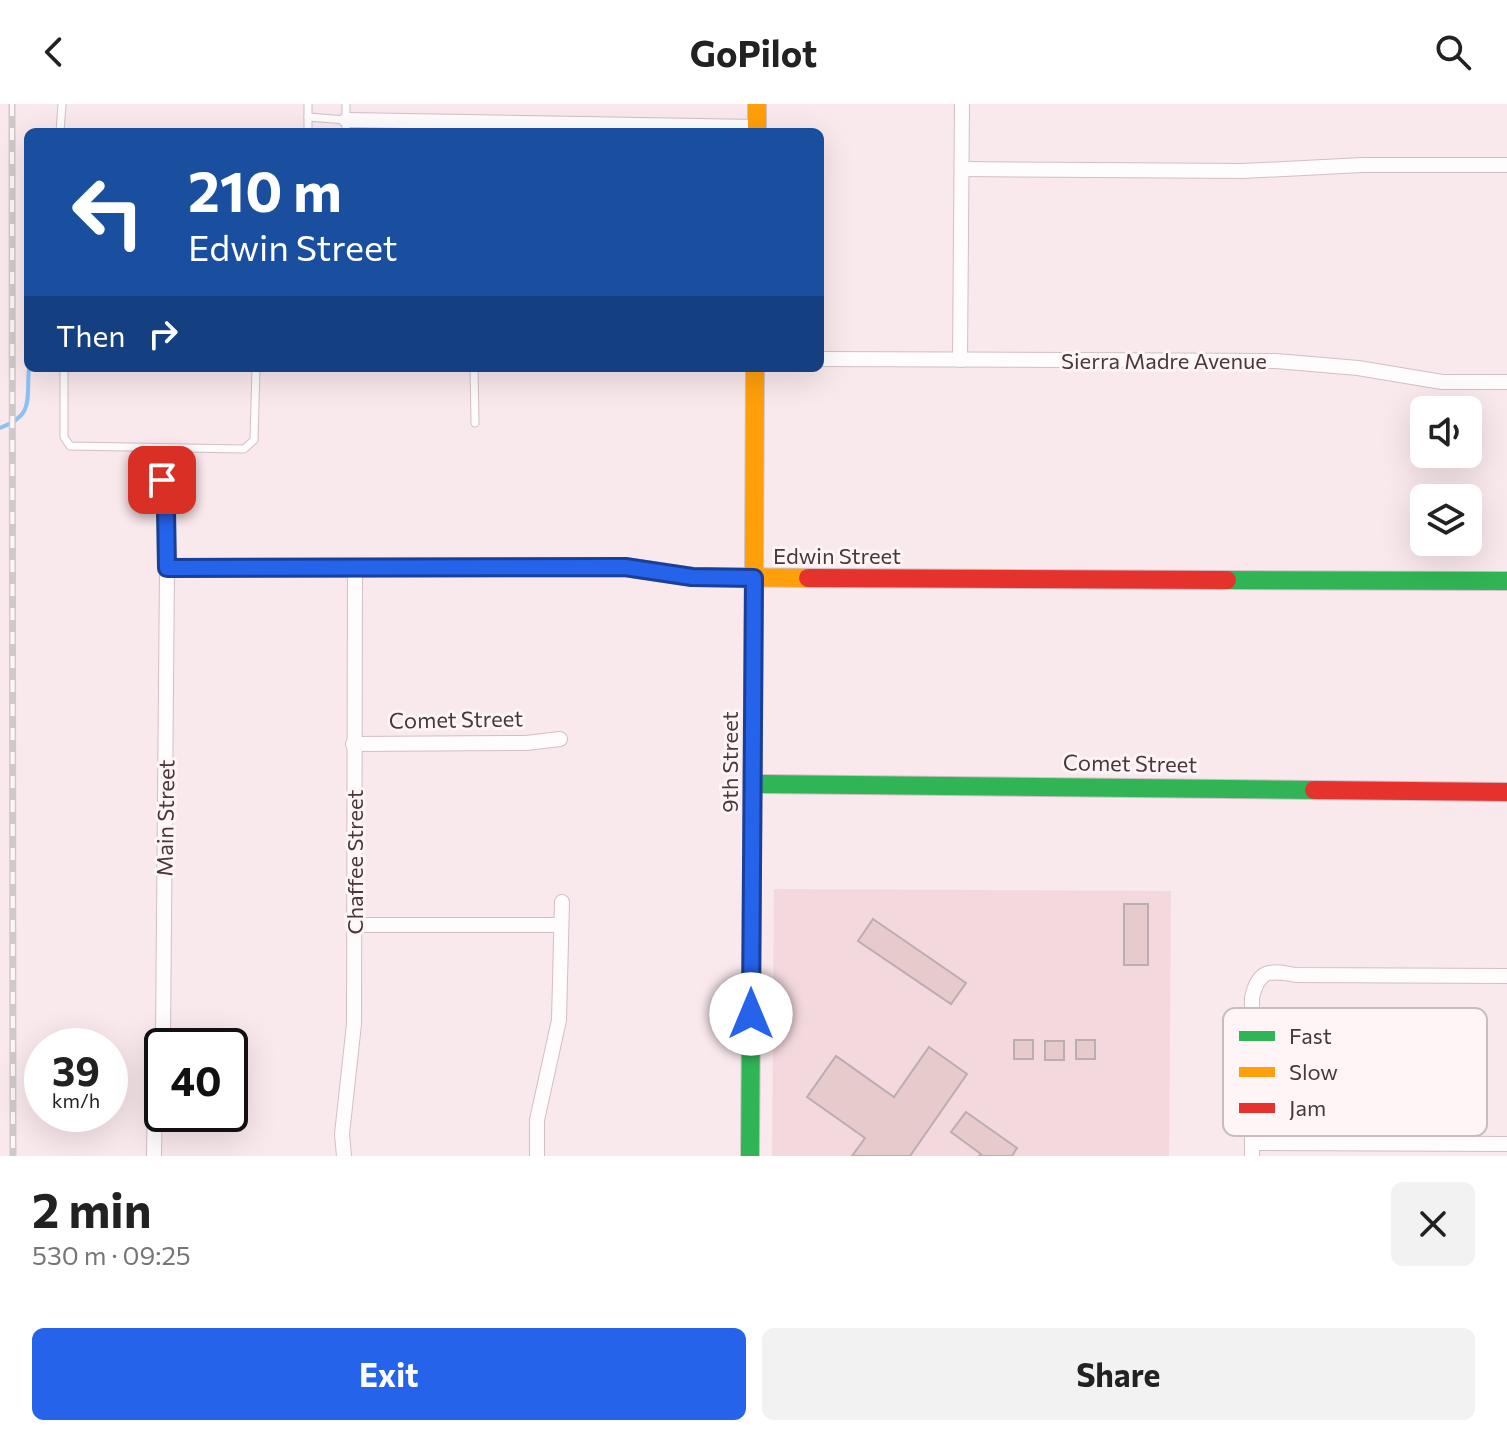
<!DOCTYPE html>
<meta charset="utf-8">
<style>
body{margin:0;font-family:Commissioner,sans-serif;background:#f2f2f2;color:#222;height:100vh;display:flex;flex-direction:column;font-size:30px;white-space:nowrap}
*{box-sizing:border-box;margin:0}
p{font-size:26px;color:#767676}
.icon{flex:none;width:44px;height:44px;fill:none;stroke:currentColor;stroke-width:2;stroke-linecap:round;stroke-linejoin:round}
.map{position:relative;height:1052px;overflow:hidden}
.details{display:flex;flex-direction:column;background:#fff;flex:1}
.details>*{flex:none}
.banner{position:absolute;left:24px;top:24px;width:800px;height:244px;border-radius:12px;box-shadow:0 8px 32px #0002;background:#1a4fa0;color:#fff;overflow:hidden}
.controls{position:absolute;left:1410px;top:292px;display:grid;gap:16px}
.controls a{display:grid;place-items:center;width:72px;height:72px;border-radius:12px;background:#fff;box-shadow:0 8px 32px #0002;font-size:40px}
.speed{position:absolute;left:24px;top:924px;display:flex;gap:16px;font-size:40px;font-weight:700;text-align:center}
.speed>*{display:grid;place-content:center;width:104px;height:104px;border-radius:50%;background:#fff;box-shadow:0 8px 32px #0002;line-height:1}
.speed small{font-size:20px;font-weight:400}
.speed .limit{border:4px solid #111;border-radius:12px;background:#fff;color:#111}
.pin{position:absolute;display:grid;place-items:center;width:68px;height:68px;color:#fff;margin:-34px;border-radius:16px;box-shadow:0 4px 12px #0006}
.me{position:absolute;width:88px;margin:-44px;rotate:0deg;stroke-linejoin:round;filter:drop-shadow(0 0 6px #0008)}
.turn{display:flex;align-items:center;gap:28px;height:168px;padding:0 32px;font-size:36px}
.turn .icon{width:104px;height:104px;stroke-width:2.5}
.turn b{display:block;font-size:56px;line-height:68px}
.then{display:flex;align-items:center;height:76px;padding:0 32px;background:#0003;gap:16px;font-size:30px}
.round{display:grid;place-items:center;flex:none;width:84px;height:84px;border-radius:12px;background:#f2f2f2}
.head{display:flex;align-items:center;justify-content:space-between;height:136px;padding:0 32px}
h1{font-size:48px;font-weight:700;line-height:60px}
.button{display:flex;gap:16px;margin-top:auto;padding:16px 32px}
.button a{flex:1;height:92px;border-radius:12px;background:#2563eb;color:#fff;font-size:32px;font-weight:700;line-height:92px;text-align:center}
.button a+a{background:#f2f2f2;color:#222}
header{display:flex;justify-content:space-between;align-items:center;height:104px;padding:0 32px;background:#fff;font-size:36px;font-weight:700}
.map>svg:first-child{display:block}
.built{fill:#f3d9de}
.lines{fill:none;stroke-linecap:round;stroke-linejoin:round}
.stream{stroke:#8cc2f2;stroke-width:4}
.building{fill:#e7cbcc;stroke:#bcadae;stroke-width:2}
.lane-casing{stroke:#d0c0c4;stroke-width:9}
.street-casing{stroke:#d0c0c4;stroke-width:16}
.fast-casing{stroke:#d0c0c4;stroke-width:20}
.slow-casing{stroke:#d0c0c4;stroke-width:20}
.jam-casing{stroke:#d0c0c4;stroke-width:20}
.lane{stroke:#fefcfc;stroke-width:7}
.street{stroke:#fefcfc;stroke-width:14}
.fast{stroke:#30b455;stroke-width:18}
.slow{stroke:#ff9f0a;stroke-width:18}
.jam{stroke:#e5322d;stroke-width:18}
.rail-casing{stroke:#cec9ca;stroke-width:7}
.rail{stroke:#fff5f7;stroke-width:4;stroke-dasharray:12;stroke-linecap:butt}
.route-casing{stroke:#184099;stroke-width:20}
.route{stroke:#2563eb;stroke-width:14}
.labels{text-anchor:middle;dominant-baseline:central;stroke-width:6;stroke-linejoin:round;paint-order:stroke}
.street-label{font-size:22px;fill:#49373a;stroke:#fff5f7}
.key{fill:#fff5f7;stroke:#c8bcbe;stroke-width:2}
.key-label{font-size:22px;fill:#49373a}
</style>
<header><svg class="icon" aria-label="back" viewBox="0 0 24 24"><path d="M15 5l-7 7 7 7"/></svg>GoPilot<svg class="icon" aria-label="search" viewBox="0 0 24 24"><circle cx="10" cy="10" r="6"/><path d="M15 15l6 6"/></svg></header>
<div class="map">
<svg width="1507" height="1052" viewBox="0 0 1507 1052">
<rect width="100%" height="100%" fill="#f9e8ec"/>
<!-- built -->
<path class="built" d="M774 785 1171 787 1169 1052H772Z"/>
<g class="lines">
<!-- stream -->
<path class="stream" d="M0 324C35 311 26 296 29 264"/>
</g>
<!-- building -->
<g class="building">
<rect x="1124" y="800" width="24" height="61"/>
<path d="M873 815 966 879 951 900 858 837Z"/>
<rect x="1014" y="936" width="19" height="19"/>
<rect x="1076" y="936" width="19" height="19"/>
<rect x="1045" y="937" width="19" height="19"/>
<path d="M929 943 967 970 910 1052H852L865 1034 807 993 836 952 894 993Z"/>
<path d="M966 1008 1017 1044 1012 1052H979L981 1050 951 1028Z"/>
</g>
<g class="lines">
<defs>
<g id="lane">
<path d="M308 13 346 16"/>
<path d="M60 28 62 0"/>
<path d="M308 28V0"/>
<path d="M346 28V0"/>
<path d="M64 264V333L70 342 244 345 254 336 256 264"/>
<path d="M474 264 475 319"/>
</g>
<g id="street">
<path d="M346 16 757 23"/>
<path d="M962 65 1243 67 1362 61H1507"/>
<path d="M820 255 1276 257 1358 264 1442 278H1507"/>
<path d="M960 256 962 0"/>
<path d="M353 640 526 639 560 635"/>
<path d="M354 821H560"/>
<path d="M1252 1039 1507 1040"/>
<path d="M154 1052 155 982 163 933 167 464 166 406 162 376"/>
<path d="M344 1052 342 1030 354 920 355 464"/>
<path d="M537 1052V1016L559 916 562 798"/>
<path d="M1252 1052V894C1258 865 1270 866 1296 871L1507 872"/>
</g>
<g id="fast">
<path d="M1227 476 1507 477"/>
<path d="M753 680 1314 686"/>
<path d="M750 1052 754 466"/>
</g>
<g id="slow">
<path d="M757 0V28"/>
<path d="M167 464 625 463 692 473 808 474"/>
<path d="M754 466 755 264"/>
</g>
<g id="jam">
<path d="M808 474 1227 476"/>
<path d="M1314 686 1507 688"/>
</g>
</defs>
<!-- lane casing -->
<use href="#lane" class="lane-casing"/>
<!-- street casing -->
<use href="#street" class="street-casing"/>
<!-- fast casing -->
<use href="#fast" class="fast-casing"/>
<!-- slow casing -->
<use href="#slow" class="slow-casing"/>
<!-- jam casing -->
<use href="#jam" class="jam-casing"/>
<!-- lane -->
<use href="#lane" class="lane"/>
<!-- street -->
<use href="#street" class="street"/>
<!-- fast -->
<use href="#fast" class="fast"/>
<!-- slow -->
<use href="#slow" class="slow"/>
<!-- jam -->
<use href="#jam" class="jam"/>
<defs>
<path id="rail" d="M12 0 13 1052"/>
</defs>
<!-- rail casing -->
<use href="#rail" class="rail-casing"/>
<!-- rail -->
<use href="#rail" class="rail"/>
</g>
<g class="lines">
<defs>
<path id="route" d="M162 376 166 406 167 464 625 463 692 473 754 474 751 910"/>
</defs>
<!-- route casing -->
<use href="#route" class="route-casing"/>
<!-- route -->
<use href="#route" class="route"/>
</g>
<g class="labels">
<!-- street labels -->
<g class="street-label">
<text x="1164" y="256">Sierra Madre Avenue</text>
<text x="837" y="451">Edwin Street</text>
<text transform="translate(456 615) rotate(-1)">Comet Street</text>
<text transform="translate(729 658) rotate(-90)">9th Street</text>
<text transform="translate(1130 659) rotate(1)">Comet Street</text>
<text transform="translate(165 714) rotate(-89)">Main Street</text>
<text transform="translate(354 758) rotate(-90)">Chaffee Street</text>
</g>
</g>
<!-- legend -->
<rect x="1223" y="904" width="264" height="128" rx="12" class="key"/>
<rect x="1239" y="927" width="36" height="10" fill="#30b455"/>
<rect x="1239" y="963" width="36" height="10" fill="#ff9f0a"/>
<rect x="1239" y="999" width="36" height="10" fill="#e5322d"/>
<g class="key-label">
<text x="1289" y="940">Fast</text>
<text x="1289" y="976">Slow</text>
<text x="1289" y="1012">Jam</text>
</g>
</svg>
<div class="controls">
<a><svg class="icon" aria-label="sound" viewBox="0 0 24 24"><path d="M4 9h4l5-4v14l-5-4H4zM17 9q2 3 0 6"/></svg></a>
<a><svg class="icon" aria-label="layers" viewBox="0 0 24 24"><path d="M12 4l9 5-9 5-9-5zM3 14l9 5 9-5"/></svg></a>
</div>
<div class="speed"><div>39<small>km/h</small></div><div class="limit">40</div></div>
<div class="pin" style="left:162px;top:376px;background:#d93025"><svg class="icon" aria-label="arrive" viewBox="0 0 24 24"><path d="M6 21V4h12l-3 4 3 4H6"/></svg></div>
<svg class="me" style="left:751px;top:910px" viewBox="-20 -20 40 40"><circle r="19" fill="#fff"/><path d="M0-13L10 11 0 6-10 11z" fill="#2563eb"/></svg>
<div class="banner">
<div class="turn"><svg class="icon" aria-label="left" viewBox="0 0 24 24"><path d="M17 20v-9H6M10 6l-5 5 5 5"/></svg><div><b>210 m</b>Edwin Street</div></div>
<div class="then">Then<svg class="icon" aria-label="right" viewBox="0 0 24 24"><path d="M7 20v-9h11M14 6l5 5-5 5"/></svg></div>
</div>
</div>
<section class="details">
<div class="head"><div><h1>2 min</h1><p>530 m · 09:25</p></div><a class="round"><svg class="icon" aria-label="close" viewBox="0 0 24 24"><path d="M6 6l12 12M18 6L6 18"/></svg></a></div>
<div class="button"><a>Exit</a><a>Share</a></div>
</section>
